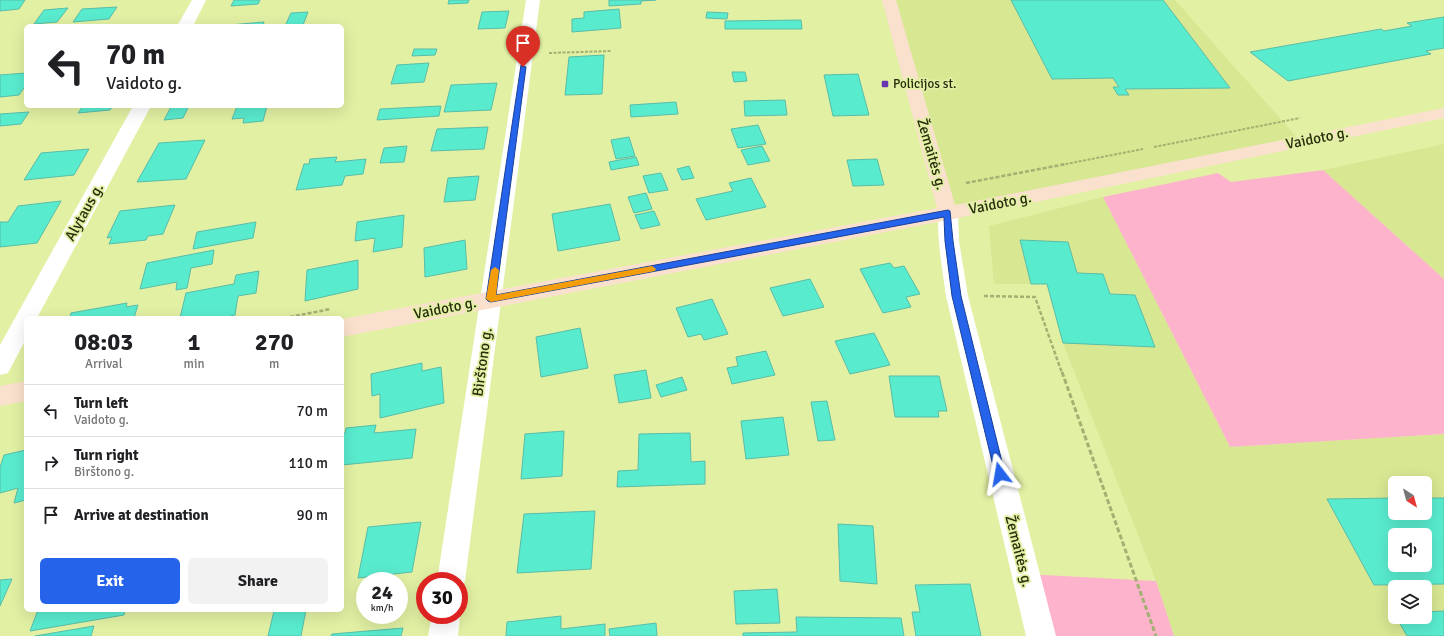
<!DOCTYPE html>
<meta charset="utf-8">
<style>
body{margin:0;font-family:Signika,sans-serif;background:#f2f2f2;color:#202124;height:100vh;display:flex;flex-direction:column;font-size:15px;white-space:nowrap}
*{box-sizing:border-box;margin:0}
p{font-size:13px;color:#757577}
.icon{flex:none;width:22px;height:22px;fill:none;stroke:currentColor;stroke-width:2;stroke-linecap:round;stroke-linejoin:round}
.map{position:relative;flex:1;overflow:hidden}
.details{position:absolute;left:24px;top:316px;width:320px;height:296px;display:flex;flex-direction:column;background:#fff;border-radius:6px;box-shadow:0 4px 16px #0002}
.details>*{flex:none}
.banner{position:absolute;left:24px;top:24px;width:320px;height:84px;border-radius:6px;box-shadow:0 4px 16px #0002;background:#fff;color:#202124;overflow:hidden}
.needle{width:26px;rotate:144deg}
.buttons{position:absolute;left:1388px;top:476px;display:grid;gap:8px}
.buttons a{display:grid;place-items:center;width:44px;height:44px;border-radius:6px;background:#fff;box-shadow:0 4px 16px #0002;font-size:20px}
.speed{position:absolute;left:356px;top:572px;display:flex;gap:8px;font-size:20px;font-weight:700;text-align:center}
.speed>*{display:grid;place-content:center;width:52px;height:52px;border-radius:50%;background:#fff;box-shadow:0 4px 16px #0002;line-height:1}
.speed small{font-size:10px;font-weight:400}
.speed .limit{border:6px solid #d22;background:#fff;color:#111}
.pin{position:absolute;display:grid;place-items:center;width:34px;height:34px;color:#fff;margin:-41px -17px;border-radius:50% 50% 50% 0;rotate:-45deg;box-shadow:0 0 4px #0007}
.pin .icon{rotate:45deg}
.me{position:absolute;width:44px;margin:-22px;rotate:346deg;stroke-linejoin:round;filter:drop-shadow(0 0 3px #0008)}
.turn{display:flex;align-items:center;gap:14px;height:84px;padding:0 16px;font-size:18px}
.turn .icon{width:52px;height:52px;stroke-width:2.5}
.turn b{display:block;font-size:28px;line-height:34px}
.eta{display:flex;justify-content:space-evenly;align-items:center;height:68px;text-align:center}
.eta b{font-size:24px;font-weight:700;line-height:28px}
.action{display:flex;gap:8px;margin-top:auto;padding:8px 16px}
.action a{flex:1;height:46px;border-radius:6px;background:#2563eb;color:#fff;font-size:16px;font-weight:700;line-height:46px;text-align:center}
.action a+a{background:#f2f2f2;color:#202124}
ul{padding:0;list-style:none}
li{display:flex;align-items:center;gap:12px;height:52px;padding:0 16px;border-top:1px solid #e0e0e0}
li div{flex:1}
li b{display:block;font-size:15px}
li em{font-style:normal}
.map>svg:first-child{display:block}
.built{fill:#d7e792;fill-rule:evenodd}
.green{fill:#feb3cd}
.building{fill:#59ebce;stroke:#59bda8;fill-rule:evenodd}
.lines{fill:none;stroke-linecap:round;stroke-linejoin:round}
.path-far2{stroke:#a4b072;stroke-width:2;stroke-dasharray:3 1.5;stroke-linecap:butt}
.path-far1{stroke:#a4b072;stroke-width:2.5;stroke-dasharray:4 2;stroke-linecap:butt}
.path{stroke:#a4b072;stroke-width:3;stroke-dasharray:5 2.5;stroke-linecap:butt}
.minor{fill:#fff;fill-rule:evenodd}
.secondary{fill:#fae1cd;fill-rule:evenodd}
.route{fill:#2563eb;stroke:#184099}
.slow{fill:#f59e0b}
.poi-dot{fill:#6737af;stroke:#e1f0a3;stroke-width:1.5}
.labels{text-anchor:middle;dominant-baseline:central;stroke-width:3.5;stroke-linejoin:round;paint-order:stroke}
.far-poi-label{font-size:13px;fill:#272c0d;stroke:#e1f0a3;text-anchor:start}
.street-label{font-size:15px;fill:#272c0d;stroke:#e1f0a3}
</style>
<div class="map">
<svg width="1444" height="636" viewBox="0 0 1444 636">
<rect width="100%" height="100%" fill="#e1f0a3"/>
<!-- built -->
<g class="built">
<path d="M889 0H1175L1301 142 948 213Z"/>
<path d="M1444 144V279L1323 170Z"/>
<path d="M1103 197 1230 447 1444 434V636H1174L1156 581 1063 343 1047 284H994L989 226ZM1395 483H1425V513H1395ZM1395 535H1425V565H1395ZM1395 587H1425V617H1395Z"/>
</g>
<!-- green -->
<g class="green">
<path d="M1323 170 1444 279V434L1230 447 1103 197 1218 173 1231 182Z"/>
<path d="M1025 574 1156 581 1174 636H1041Z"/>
</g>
<!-- building -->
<g class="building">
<path d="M0 0H25L19 9 0 11Z"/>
<path d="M234 0H260L258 4 231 6Z"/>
<path d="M449 0H469L468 3 448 4Z"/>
<path d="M609 0H656L641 1V4L609 6Z"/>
<path d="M1011 0H1163L1230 88 1125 89 1129 95H1118L1113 87H1119L1113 78 1052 79Z"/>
<path d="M117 7 109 19 73 22 82 9Z"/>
<path d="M68 8 57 22 34 24 44 10Z"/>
<path d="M619 9 621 28 572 32V19L584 18V12Z"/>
<path d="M509 11 505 28 478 29 482 12Z"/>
<path d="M308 12 303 25 285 26 291 13Z"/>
<path d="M707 12 728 13 727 19 706 18Z"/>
<path d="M1444 17V48L1426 51 1431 54 1288 81 1250 52 1381 29 1384 31 1412 26 1407 23Z"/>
<path d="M801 20 802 29H725V21Z"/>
<path d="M264 22 263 26H218Z"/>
<path d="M414 49H437L435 55 412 56Z"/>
<path d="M604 55 602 94 565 95 569 57Z"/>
<path d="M429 63 424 82 391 84 397 65Z"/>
<path d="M732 72H745L747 81 734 82Z"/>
<path d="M26 73V85L19 95 0 97V75Z"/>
<path d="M858 74 869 115 833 116 824 75Z"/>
<path d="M497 83 491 110 444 112 451 85Z"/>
<path d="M785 100 787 115 745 116 744 101Z"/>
<path d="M676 102 678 114 631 117 630 105Z"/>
<path d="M83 106H113L110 110 78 113Z"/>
<path d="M189 106 183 118 164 120 171 107Z"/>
<path d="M237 106H267L263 121 243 123 244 118 232 119Z"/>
<path d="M441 106 439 116 377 120 380 109Z"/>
<path d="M29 112 21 124 0 126V114Z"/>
<path d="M758 125 766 144 738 148 731 129Z"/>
<path d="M488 127 484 149 431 151 437 129Z"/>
<path d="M629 137 635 156 616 159 611 140Z"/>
<path d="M205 140 186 179 137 182 159 143Z"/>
<path d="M407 146 404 162 380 163 384 148Z"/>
<path d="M762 146 770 161 748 165 741 150Z"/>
<path d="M89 149 74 175 24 180 41 153Z"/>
<path d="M337 157 335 162 366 159 363 174 345 176 342 185 296 190 304 164H309L310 159Z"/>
<path d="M636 157 639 165 611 170 609 162Z"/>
<path d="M877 159 884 185 853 186 847 160Z"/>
<path d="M689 166 694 178 682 180 677 169Z"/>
<path d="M661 173 668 190 649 193 643 176Z"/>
<path d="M479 176 475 200 444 202 448 178Z"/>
<path d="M751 178 766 207 706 220 696 199 733 191 729 183Z"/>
<path d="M646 193 652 209 634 213 628 197Z"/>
<path d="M61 201 37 243 0 247V222H8L18 206Z"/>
<path d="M610 204 620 240 558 251 552 214Z"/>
<path d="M175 205 163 234 148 236 146 240 109 244 112 237 107 238 120 211Z"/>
<path d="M654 211 660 225 641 229 635 215Z"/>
<path d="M404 215 402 247 373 252 375 238 355 241 357 222Z"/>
<path d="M256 222 253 238 193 249 197 232Z"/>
<path d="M465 240 467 269 425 277 424 248Z"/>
<path d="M1020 240 1068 242 1077 273 1103 274 1110 294 1135 295 1155 347 1063 343 1047 284H1031Z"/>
<path d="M214 250 212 264 191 268 187 288 176 290 177 282 140 289 147 263Z"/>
<path d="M358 260V289L305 301 307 270Z"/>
<path d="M890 263 894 268 904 266 920 294 906 297 911 307 883 313 860 269Z"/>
<path d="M259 271 256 293 238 296 235 315 222 318H180L186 293 234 284 236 275Z"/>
<path d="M810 279 824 307 783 316 770 288Z"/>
<path d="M712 299 728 334 704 340 701 334 688 337 676 308Z"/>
<path d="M127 303 126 307 138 305 134 318H70L71 313Z"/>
<path d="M580 328 588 368 541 377 536 337Z"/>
<path d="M874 333 890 365 850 374 835 341Z"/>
<path d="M766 351 775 375 732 384 727 368 738 366 736 357Z"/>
<path d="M422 363V371L441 367 444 403 380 418V394L372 396 371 374Z"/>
<path d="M646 370 651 398 619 403 614 375Z"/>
<path d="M889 376H939L947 411H938L939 417H895Z"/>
<path d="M682 377 687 390 661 397 656 385Z"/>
<path d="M827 401 835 440 818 441 811 402Z"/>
<path d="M783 417 789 455 746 459 741 421Z"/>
<path d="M376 425 374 433 416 429 412 458 342 465V434L345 433 346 428Z"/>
<path d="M564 431 562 476 521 479 525 434Z"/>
<path d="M690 433 691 462 705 461V484L617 487 618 471 638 470 639 434Z"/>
<path d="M26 450V500L14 503 18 488 0 493V467L4 455Z"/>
<path d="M1395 498V513H1425V498H1444V584L1374 585 1327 499ZM1395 535H1425V565H1395Z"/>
<path d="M595 511 591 569 517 573 524 514Z"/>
<path d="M421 522 412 572 358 578 368 527Z"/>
<path d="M838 524 873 526 877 584 840 581Z"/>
<path d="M12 579 0 606V580Z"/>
<path d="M970 584 981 636H916L912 612H920L915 585Z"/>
<path d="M777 589 780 623 736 624 734 591Z"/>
<path d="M38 610H125L124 615 30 631Z"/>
<path d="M283 610H306L301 636H268L274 611Z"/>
<path d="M1444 611V636H1407L1396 617H1425V612Z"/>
<path d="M561 616V629L605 624V636H506L507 622Z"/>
<path d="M796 617 901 618 904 636H743V633L797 632Z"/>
<path d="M656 623 657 636H610L609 629Z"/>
<path d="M94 626 91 636H35Z"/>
<path d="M403 628 401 636H331L332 634Z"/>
</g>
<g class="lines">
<!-- path-far2 -->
<g class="path-far2">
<path d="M549 53 611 51"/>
<path d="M1154 147 1300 118"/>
<path d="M1061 165 1143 149"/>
</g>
<!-- path-far1 -->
<g class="path-far1">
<path d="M966 183 1066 164"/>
<path d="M984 296 1035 297 1062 373"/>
<path d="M284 318 331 309"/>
</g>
<!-- path -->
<path class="path" d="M1062 372 1156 636"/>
<!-- minor -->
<g class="minor">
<path d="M192 0H206L193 26H177Z"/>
<path d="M526 0H540L465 581 461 591 459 592V581H437Z"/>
<path d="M133 106H151L37 318H26V339L8 373 0 375V345Z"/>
<path d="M948 206 955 208 958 213 959 241 968 296 1056 636H1026L946 296C944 278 933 222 941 208Z"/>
<path d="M459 611 460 615 458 636H428L432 615H459Z"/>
</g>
<!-- secondary -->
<g class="secondary">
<path d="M882 0H896L955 205 1444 108V118L948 220 342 337V319L937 208Z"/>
<path d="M26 381V401L0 406V386Z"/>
</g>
</g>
<!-- route -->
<path class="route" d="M521 65 526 67 496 295 948 210 950 211 953 241 961 296 1005 474 1004 478 1000 479 996 478 995 474 952 296 945 241 944 217 491 302 488 301 486 299Z"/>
<!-- slow -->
<path class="slow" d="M652 266 656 269 655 271 491 302 486 299 491 270 495 267 499 270 496 295Z"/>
<!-- markers -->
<rect class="poi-dot" x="881" y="80" width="8" height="8" rx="2"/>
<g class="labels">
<!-- far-poi labels -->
<g class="far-poi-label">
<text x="893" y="84">Policijos st.</text>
</g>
<!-- street labels -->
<g class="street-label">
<text transform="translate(1317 138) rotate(-11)">Vaidoto g.</text>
<text transform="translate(932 154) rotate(74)">Žemaitės g.</text>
<text transform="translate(1000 203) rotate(-11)">Vaidoto g.</text>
<text transform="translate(84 212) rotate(-61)">Alytaus g.</text>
<text transform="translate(445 308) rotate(-11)">Vaidoto g.</text>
<text transform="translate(482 362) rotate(-82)">Birštono g.</text>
<text transform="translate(1019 551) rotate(76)">Žemaitės g.</text>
</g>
</g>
</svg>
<div class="buttons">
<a><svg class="needle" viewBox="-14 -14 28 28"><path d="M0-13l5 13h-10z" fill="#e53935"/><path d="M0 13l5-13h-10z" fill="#757577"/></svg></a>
<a><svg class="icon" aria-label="sound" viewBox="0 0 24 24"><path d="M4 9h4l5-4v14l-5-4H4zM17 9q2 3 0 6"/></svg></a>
<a><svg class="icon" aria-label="layers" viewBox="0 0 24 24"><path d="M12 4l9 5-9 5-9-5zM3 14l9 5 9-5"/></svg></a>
</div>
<div class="speed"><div>24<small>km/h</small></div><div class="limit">30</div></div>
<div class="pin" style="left:523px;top:67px;background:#d93025"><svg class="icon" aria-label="arrive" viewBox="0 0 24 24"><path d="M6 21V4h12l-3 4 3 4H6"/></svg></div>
<svg class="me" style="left:1000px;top:474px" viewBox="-20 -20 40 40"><path d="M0-17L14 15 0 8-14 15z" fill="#2563eb" stroke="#fff" stroke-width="4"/></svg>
<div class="banner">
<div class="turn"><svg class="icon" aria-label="left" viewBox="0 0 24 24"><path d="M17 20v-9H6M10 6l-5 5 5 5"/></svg><div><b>70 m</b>Vaidoto g.</div></div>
</div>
<section class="details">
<div class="eta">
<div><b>08:03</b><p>Arrival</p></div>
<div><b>1</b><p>min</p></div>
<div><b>270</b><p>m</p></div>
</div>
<ul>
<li><svg class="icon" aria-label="left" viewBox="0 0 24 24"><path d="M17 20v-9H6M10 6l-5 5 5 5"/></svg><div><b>Turn left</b><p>Vaidoto g.</p></div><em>70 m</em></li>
<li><svg class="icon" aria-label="right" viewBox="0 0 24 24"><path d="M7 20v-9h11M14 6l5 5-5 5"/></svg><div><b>Turn right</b><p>Birštono g.</p></div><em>110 m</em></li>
<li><svg class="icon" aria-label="arrive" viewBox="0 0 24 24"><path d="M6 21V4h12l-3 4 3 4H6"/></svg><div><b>Arrive at destination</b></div><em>90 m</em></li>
</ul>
<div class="action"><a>Exit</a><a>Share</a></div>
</section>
</div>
